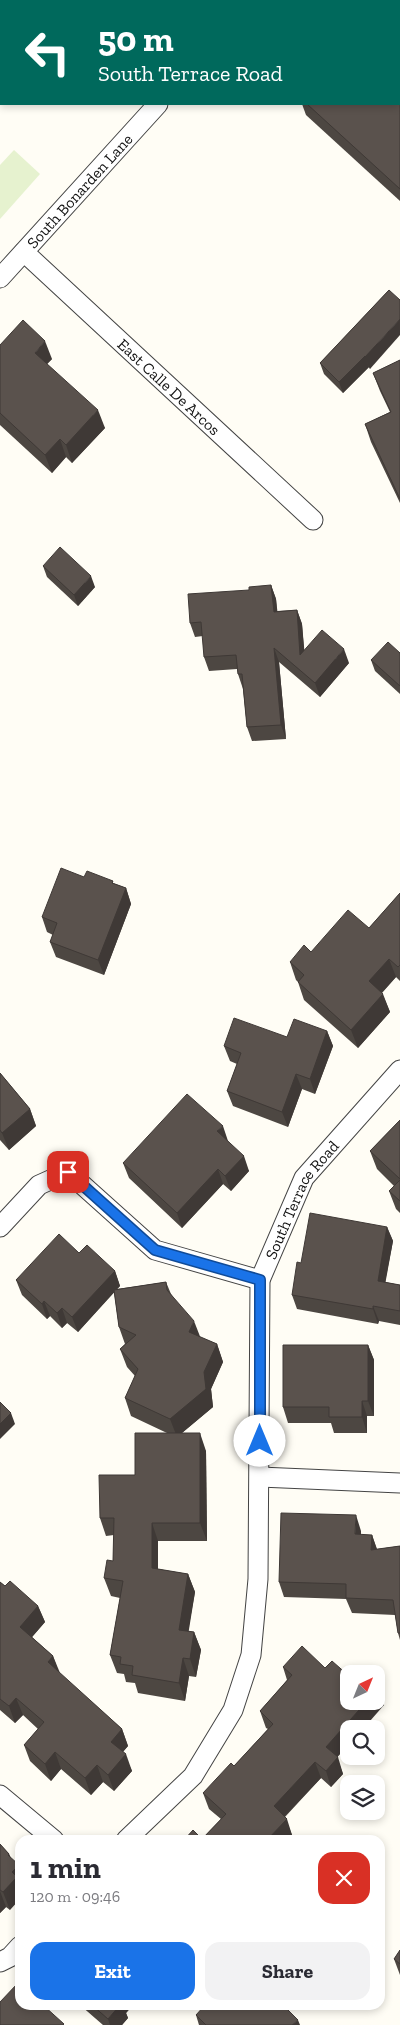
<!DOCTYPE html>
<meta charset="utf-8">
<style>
body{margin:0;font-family:"Zilla Slab",serif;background:#f2f2f3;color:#2b2b33;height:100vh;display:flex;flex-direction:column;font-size:19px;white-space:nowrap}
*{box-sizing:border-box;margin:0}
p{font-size:16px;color:#7c7c81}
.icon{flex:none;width:28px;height:28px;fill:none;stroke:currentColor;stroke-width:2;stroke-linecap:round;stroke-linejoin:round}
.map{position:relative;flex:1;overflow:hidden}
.sheet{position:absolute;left:15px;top:1835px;width:370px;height:175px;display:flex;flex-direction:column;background:#fff;border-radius:15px;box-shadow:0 2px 8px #0003}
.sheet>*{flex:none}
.banner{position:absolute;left:0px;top:0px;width:400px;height:105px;box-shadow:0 2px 8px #0003;background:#00695c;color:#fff;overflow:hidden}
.needle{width:32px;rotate:43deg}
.controls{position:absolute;left:340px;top:1665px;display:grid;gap:10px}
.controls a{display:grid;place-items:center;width:45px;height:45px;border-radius:10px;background:#fff;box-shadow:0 2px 8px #0003;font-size:25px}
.pin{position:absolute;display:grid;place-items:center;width:42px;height:42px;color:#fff;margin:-21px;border-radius:10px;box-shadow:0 2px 8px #0006}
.me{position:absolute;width:55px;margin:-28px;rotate:0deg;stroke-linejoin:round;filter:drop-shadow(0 0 4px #0008)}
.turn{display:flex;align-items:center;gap:18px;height:105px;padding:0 15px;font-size:22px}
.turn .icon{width:65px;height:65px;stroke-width:2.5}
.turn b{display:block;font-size:35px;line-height:42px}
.round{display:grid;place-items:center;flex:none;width:52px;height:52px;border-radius:15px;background:#f2f2f3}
.head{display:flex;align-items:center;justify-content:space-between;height:85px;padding:0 15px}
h1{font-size:30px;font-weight:800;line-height:38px}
.action{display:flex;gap:10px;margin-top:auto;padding:10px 15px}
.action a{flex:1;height:58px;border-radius:15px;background:#1a73e8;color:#fff;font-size:20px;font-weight:800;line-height:58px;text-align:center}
.action a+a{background:#f2f2f3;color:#2b2b33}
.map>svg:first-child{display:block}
.pitch{fill:#e6f2cf}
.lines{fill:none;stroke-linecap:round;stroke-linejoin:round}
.minor-casing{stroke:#444;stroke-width:21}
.secondary-casing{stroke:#333;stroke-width:29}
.minor{stroke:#fff;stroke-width:19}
.secondary{stroke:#fff6b0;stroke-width:26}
.wall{fill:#4d4742}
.shaded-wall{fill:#3f3936}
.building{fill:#5a524d;stroke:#3f3936}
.route-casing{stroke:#114b97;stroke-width:12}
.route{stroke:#1a73e8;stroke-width:9}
.labels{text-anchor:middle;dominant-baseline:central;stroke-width:5;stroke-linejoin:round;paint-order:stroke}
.street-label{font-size:16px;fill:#111;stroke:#fff}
</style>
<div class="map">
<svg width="400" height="2025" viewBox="0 0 400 2025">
<rect width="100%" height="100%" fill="#fffdf5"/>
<!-- pitch -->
<path class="pitch" d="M14 150 40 174 0 219V165Z"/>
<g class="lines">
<defs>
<g id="minor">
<path d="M251 1 252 0"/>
<path id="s1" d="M24 252 313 520"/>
<path id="s2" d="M0 278 158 104"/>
<path d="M0 1227 39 1185 68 1172 155 1250 260 1280"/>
<path d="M260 1477 400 1483"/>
<path d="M0 1795 54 1840"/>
<path id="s3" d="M126 1840 193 1776 233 1710 251 1655 258 1579 260 1280 304 1178 400 1070"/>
<path d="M0 1962 10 1957 20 1946"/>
</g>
<path id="secondary" d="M387 0 389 1"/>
</defs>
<!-- minor casing -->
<use href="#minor" class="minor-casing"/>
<!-- secondary casing -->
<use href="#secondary" class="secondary-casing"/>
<!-- minor -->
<use href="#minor" class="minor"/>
<!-- secondary -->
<use href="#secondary" class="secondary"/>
</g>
<!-- wall -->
<g class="wall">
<path d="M302 104H399L400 105V201L306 115Z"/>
<path d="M389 290 370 369 369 367 343 393 324 374 320 363Z"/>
<path d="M0 345 52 359 47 364 105 428 72 463 66 457 52 473 0 425Z"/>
<path d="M400 360V503L371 442 365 424 390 412 380 391 373 373Z"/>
<path d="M43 566 95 587 78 606 47 577Z"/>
<path d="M271 585 276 599 277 611 297 610 302 624 304 650 349 663 320 697 279 662 286 739 252 741 247 727 243 689 238 674 237 669 209 671 204 657 203 636 195 637 190 623Z"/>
<path d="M400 653V694L375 671 371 660Z"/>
<path d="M84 877 113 881V883L126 888 131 904 104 975 56 957 50 942 53 935 47 932 42 917Z"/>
<path d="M400 893V981L396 977 382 993 390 1012 358 1048 304 1000 298 982 296 980 290 962 311 952 369 928Z"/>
<path d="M327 1031 333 1046 315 1094 302 1089 288 1127 233 1106 227 1091 237 1064 230 1061 224 1046Z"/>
<path d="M0 1073 30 1109 36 1126 9 1150 0 1140Z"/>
<path d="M400 1120V1213L396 1209 389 1191 394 1186 377 1169 370 1151Z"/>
<path d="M228 1141 249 1171 231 1191 223 1184 182 1228 129 1178 123 1163Z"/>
<path d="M387 1227 393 1241 385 1282 400 1285V1325L379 1321 378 1324 297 1309 292 1295 301 1263Z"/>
<path d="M79 1253 115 1271 120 1286 117 1289 166 1282 171 1294 200 1337 217 1344 223 1362 211 1389 213 1407 182 1433 206 1451 207 1541H158V1569L188 1574 195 1592 188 1631 194 1632 201 1650 196 1677 189 1676 185 1701 138 1693 135 1683 126 1682 124 1674 117 1673 110 1655 120 1598 111 1596 104 1578 113 1561 114 1535 106 1536 100 1518 135 1475 167 1433 131 1416 125 1398 135 1376 127 1367 120 1349 125 1344 119 1327 114 1292 78 1332 67 1323 62 1328 50 1316 47 1319 22 1295 16 1280Z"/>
<path d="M368 1345 374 1360V1416H367V1433H334L331 1423H288L283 1407Z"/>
<path d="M361 1531V1535H372L377 1549 400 1546V1640L398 1633 395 1615 352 1613 346 1599 284 1597 279 1582Z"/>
<path d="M0 1582 5 1586 38 1606 45 1622 32 1637 53 1656 59 1673 122 1729 128 1746 123 1752 132 1771 114 1791 103 1782 91 1795 61 1769 51 1781 30 1761 24 1745 38 1729 23 1715 15 1723 0 1710Z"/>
<path d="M283 1667 325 1668 349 1676 378 1689 384 1705 349 1729V1744L337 1757 343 1774 331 1787 321 1778 285 1817 292 1835 288 1840H184L202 1839 221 1819 209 1809 203 1793 234 1766 268 1729 266 1728 260 1711 287 1680Z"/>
<path d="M0 1844 9 1854 11 1858 10 1910 6 1907 0 1913Z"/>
<path d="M400 1950V1975L394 1959Z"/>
<path d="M80 2005H133L126 2013 128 2018 122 2025H103Z"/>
<path d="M196 2015 206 2025H199Z"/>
</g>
<!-- shaded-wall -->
<g class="shaded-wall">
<path d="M400 319V335L370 369 365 357Z"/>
<path d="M45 341 52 359 41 370 35 353Z"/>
<path d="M365 356 369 367 343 393 339 382Z"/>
<path d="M98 410 105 428 72 463 66 445Z"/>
<path d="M60 439 66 457 52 473 45 455Z"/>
<path d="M91 576 95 587 78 606 74 595Z"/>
<path d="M271 585 276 599 279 626 274 612Z"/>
<path d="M297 610 302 624 306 669 300 655Z"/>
<path d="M274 648 279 662 286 739 281 725Z"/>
<path d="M344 649 349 663 320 697 315 683Z"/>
<path d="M126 888 131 904 104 975 98 960Z"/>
<path d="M389 959 396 977 376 999 369 981Z"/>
<path d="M383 994 390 1012 358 1048 351 1030Z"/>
<path d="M327 1031 333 1046 315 1094 310 1079Z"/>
<path d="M296 1074 302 1089 288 1127 282 1112Z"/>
<path d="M30 1109 36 1126 9 1150 2 1133Z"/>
<path d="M223 1126 228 1141 223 1147 217 1131Z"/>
<path d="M244 1156 249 1171 231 1191 225 1176Z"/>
<path d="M218 1169 223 1184 182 1228 177 1213Z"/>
<path d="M387 1227 393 1241 383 1296 378 1281Z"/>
<path d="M115 1271 120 1286 78 1332 72 1317Z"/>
<path d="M44 1301 50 1316 47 1319 42 1304Z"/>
<path d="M373 1306 379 1321 378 1324 373 1309Z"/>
<path d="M62 1308 67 1323 62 1328 57 1313Z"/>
<path d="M194 1321 201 1339 189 1332Z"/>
<path d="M217 1344 223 1362 211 1389 213 1407 177 1437 170 1419 204 1372Z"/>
<path d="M368 1345 374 1360V1416L368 1401Z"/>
<path d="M362 1401 367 1416V1433L362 1417Z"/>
<path d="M11 1413 15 1424 0 1439V1424Z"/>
<path d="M200 1433 206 1451 207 1541 200 1523Z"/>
<path d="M356 1515 361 1531V1550L355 1534Z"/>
<path d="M152 1523 158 1541V1586L152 1568Z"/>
<path d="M372 1535 377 1550H371Z"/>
<path d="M188 1574 195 1592 186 1648 179 1630Z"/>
<path d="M38 1606 45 1622 26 1644 20 1627Z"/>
<path d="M194 1632 201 1650 196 1677 190 1659Z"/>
<path d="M53 1656 60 1673 48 1662Z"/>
<path d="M183 1658 189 1676 185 1701 179 1683Z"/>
<path d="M378 1689 384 1705 363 1729H349V1744L332 1763 326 1747 367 1701H376V1691Z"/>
<path d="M16 1698 23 1715 15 1723 9 1706Z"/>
<path d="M122 1729 128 1746 117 1758 111 1742Z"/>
<path d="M55 1752 61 1769 51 1781 45 1764Z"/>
<path d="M126 1754 132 1771 114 1791 108 1775Z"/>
<path d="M338 1757 343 1774 331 1787 326 1771Z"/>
<path d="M315 1762 321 1778 279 1822 274 1806Z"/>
<path d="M97 1765 103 1782 91 1795 85 1778Z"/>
<path d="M287 1819 292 1835 288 1840H267Z"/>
<path d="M9 1854 15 1869 19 1865 20 1869V1899L10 1910 3 1892 12 1872 8 1855Z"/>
<path d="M0 1891 6 1907 0 1913Z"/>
<path d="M120 2005H133L126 2013 128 2018 122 2025H110L108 2019Z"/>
<path d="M298 2020 300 2025H292Z"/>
</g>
<!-- building -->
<g class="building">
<path d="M307 104H399L400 105V189Z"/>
<path d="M389 290 400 300V319L365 357V356L339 382 320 363Z"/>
<path d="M23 320 45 341 35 353 98 410 66 445 60 439 45 455 0 413V345Z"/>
<path d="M400 360V499L365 424 391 412 373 373Z"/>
<path d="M60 547 91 576 74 595 43 566Z"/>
<path d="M271 585 274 612 297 610 300 655 322 630 344 649 315 683 274 648 281 725 247 727 242 674H238L236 655 204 657 201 622 190 623 188 594 249 590V587Z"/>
<path d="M388 642 400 653V686L371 660Z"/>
<path d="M61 868 84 877 87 871 113 881 112 883 126 888 98 960 50 942 57 923 42 917Z"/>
<path d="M400 893V965L398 967 389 959 369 981 383 994 351 1030 298 982 304 975 290 962 304 945 311 952 348 910 369 928Z"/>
<path d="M234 1018 287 1037 294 1019 327 1031 310 1079 296 1074 282 1112 227 1091 241 1053 224 1046Z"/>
<path d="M0 1073 30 1109 2 1133 0 1130Z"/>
<path d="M187 1094 223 1126 217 1131 244 1156 225 1176 218 1169 177 1213 123 1163Z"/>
<path d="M400 1120V1179L370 1151Z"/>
<path d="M400 1180V1201L389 1191Z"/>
<path d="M310 1213 387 1227 378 1281 400 1285V1311L373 1306V1309L292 1295 297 1262 301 1263Z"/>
<path d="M59 1234 79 1253 87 1245 115 1271 72 1317 62 1308 57 1313 44 1301 42 1304 16 1280Z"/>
<path d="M166 1282 167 1290 194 1321 189 1332 217 1344 204 1372 206 1389 170 1419 125 1398 138 1369 120 1349 136 1335 119 1327 114 1290Z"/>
<path d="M283 1345H368V1401H362V1417H329V1407H283Z"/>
<path d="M0 1402 11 1413 0 1424Z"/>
<path d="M135 1433H200V1523H152V1568L188 1574 179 1630 194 1632 190 1659 183 1658 179 1683 132 1675 133 1666 120 1664 121 1657 110 1655 123 1581 104 1578 107 1560 113 1561 114 1518H100L99 1475H135Z"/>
<path d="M281 1513 356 1515 355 1534 372 1535 371 1550 400 1546V1633H398L393 1600 346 1598V1584L279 1582Z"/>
<path d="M10 1581 38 1606 20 1627 53 1656 48 1662 122 1729 111 1742 126 1754 108 1775 97 1765 85 1778 55 1752 45 1764 24 1745 44 1722 16 1698 9 1706 0 1699V1582L5 1586Z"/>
<path d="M302 1646 325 1668 332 1661 349 1676V1701H367L326 1747 338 1757 326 1771 315 1762 274 1806 287 1819 267 1840H184L193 1830 202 1839 226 1814 203 1793 231 1763 234 1766 273 1724 260 1711 292 1675 283 1667Z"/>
<path d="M356 1668 362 1674H351Z"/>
<path d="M0 1844 9 1854 8 1855 19 1865 12 1872 17 1877 3 1892 0 1890Z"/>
<path d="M400 1950V1964L394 1959Z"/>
<path d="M18 1983 20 1984V2005H43L64 2024 63 2025H0V2002Z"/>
<path d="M92 2005H120L108 2019Z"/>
<path d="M205 2005H214L216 2007 217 2005H283L298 2020 292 2025H206L196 2015Z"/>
</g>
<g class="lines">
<defs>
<path id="route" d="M68 1172 155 1250 260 1280V1441"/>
</defs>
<!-- route casing -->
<use href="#route" class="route-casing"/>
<!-- route -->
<use href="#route" class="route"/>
</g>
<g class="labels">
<!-- street labels -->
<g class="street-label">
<text stroke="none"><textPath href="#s2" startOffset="118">South Bonarden Lane</textPath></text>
<text stroke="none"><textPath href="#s1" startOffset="198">East Calle De Arcos</textPath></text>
<text stroke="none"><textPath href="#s3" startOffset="694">South Terrace Road</textPath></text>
</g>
</g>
</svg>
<div class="controls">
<a><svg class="needle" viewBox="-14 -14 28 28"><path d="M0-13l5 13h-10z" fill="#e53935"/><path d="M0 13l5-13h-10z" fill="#7c7c81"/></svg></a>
<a><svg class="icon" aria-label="search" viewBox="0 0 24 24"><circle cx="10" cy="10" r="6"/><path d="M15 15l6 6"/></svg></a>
<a><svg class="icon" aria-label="layers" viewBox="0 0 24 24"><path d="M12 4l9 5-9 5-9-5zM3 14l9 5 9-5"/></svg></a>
</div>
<div class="pin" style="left:68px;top:1172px;background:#d93025"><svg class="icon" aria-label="arrive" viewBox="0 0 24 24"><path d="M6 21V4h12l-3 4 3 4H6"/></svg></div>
<svg class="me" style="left:260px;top:1441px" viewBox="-20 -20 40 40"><circle r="19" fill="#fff"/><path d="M0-13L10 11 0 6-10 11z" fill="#1a73e8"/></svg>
<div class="banner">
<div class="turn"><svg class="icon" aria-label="left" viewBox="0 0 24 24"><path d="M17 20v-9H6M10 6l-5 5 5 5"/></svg><div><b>50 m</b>South Terrace Road</div></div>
</div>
<section class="sheet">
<div class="head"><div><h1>1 min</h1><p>120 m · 09:46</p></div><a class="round" style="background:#d93025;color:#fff"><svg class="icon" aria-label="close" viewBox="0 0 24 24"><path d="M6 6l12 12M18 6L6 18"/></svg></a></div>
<div class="action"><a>Exit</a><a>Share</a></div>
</section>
</div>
